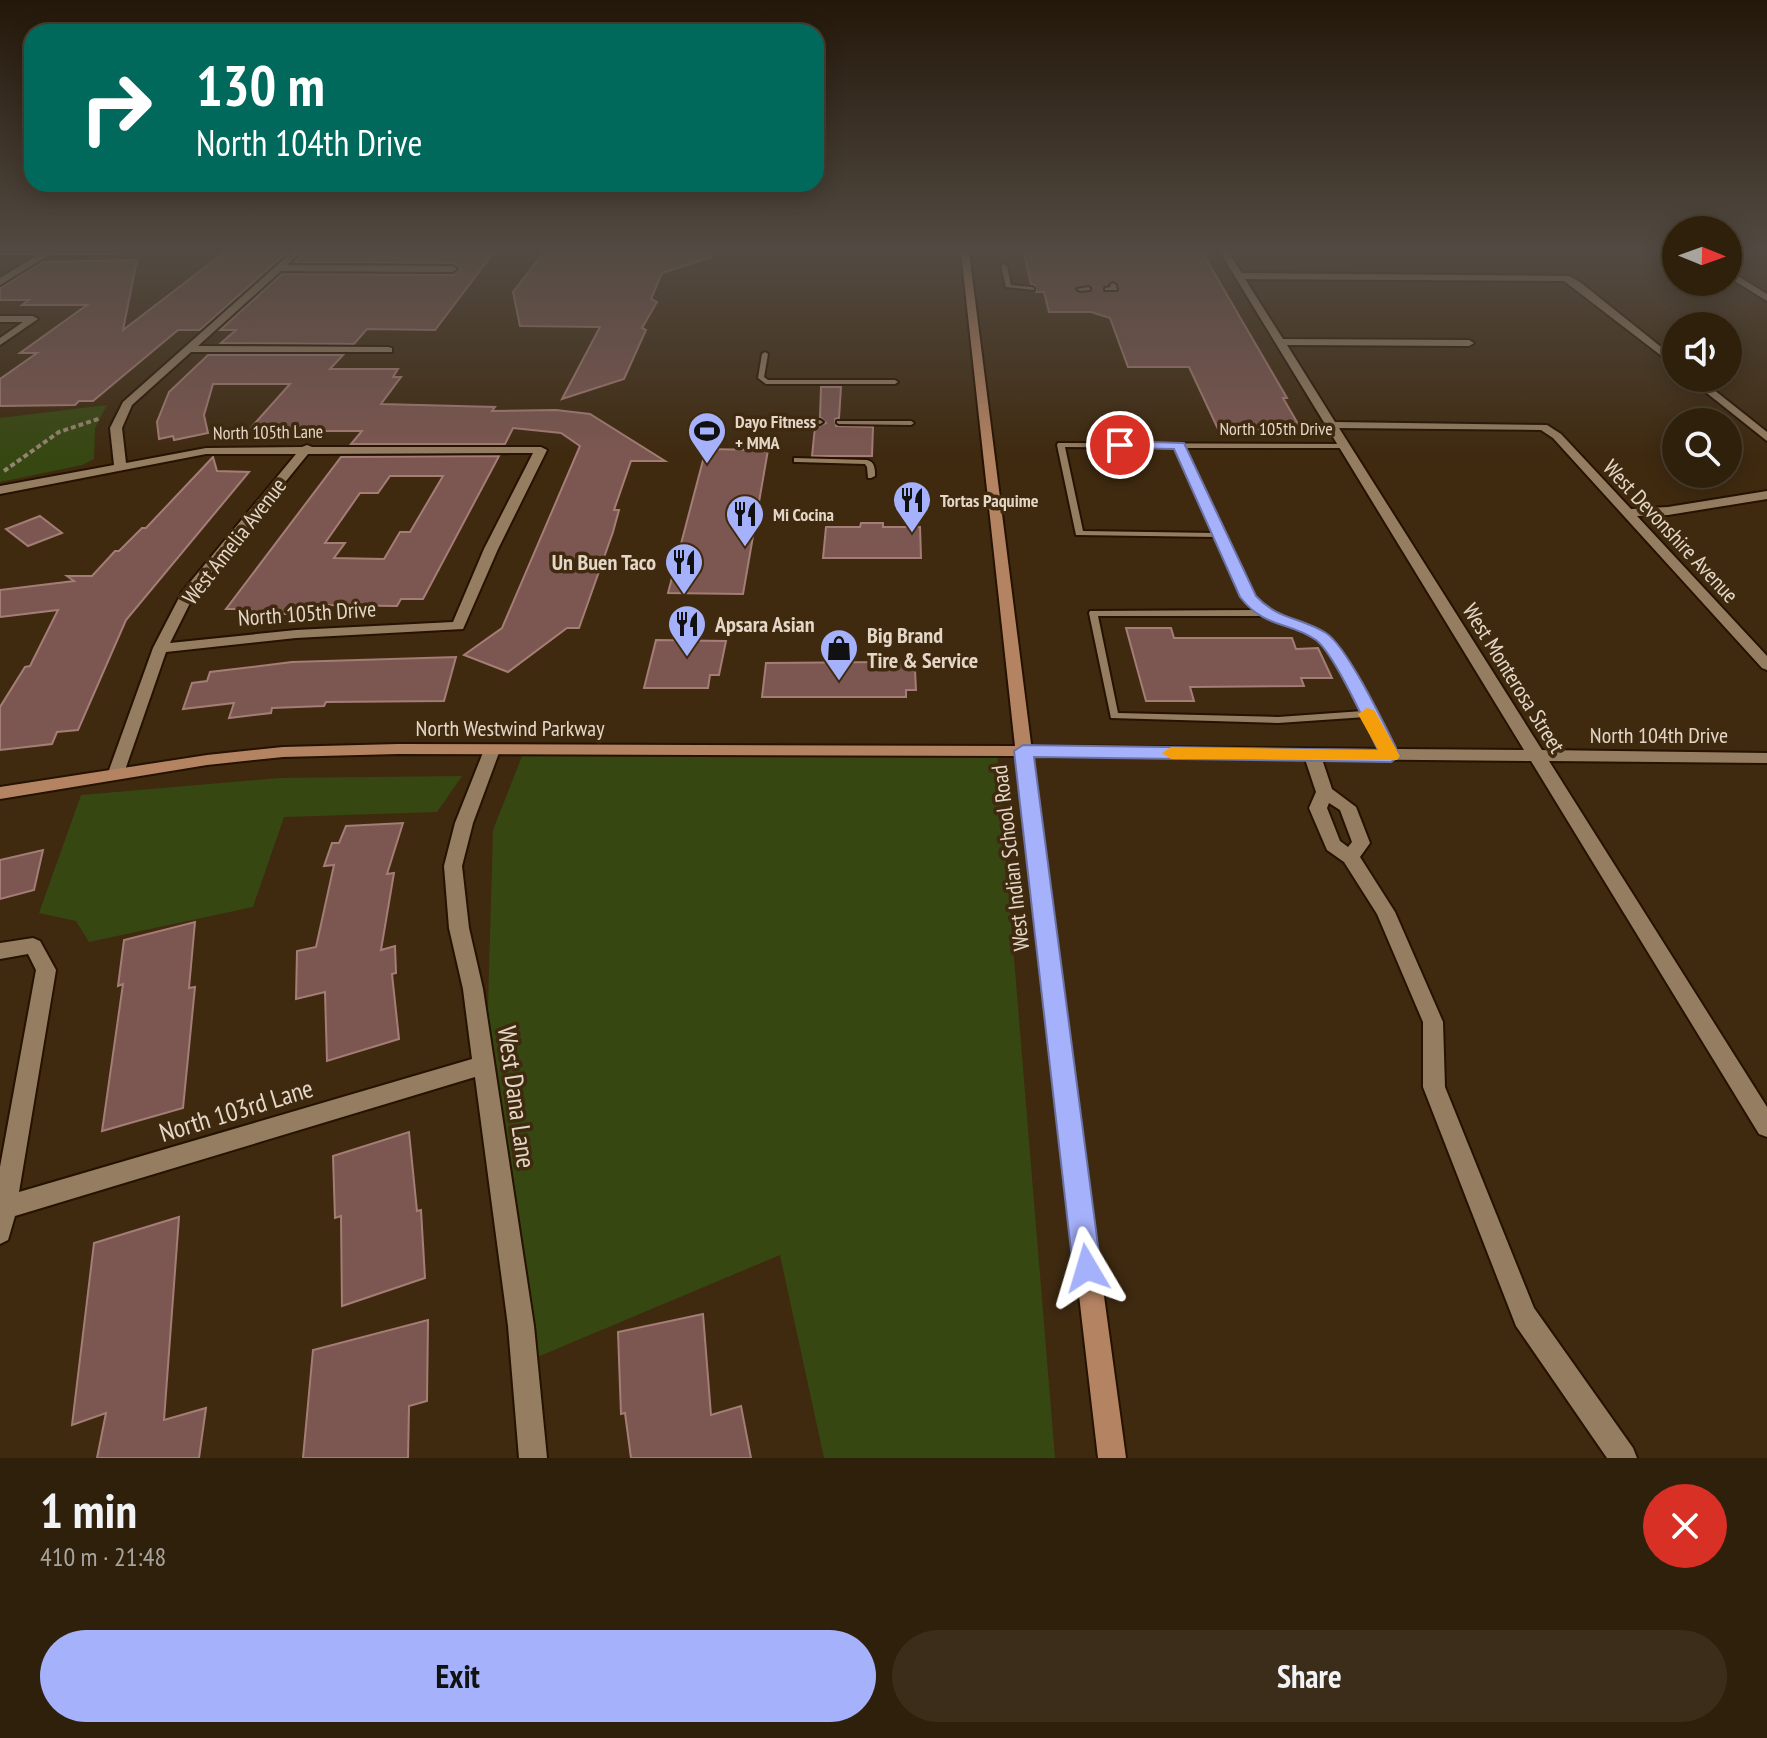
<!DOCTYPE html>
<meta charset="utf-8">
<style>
body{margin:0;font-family:"PT Sans Narrow",sans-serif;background:#3b2d1a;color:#f1f3f6;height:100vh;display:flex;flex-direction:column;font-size:30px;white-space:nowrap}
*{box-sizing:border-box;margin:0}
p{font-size:26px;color:#a7a39d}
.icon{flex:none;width:44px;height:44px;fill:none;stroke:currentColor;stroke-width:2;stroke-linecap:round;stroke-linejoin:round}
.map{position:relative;height:1458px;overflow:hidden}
.panel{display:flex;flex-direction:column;background:#2f200c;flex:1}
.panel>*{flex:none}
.guide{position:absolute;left:24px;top:24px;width:800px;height:168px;border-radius:24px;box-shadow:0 4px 20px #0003,0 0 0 2px #4a3e2d;background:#00695c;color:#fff;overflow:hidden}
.needle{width:52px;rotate:91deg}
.buttons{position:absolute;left:1662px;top:216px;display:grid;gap:16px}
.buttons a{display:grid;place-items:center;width:80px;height:80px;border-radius:50%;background:#2f200c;box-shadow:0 4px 20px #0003,0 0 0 2px #4a3e2d;font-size:40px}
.pin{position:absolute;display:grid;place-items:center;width:68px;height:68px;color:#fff;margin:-34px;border:4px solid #fff;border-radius:50%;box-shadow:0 2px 8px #0007}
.me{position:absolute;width:88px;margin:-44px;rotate:353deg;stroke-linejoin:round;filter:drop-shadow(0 0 6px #0008)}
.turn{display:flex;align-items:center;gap:28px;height:168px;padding:0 40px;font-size:36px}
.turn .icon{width:104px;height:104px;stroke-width:2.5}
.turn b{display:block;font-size:56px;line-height:68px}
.round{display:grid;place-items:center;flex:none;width:84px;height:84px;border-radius:42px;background:#3b2d1a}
.summary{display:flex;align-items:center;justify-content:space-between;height:136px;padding:0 40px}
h1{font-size:48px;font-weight:600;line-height:60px}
.cta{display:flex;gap:16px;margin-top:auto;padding:16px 40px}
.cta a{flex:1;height:92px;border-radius:48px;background:#a6b1fc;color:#111;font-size:32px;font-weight:600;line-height:92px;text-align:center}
.cta a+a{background:#3b2d1a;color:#f1f3f6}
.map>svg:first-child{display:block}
.green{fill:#374711}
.building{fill:#7c5751;stroke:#a47d76;stroke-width:2;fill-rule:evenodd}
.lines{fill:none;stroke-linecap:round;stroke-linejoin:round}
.lane-casing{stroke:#251200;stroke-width:4}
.street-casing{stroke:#251200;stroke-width:4}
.secondary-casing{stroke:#251200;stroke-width:4}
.path{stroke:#94836e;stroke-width:4;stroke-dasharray:5 3;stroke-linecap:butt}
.lane{fill:#957d61;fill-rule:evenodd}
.street{fill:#957d61;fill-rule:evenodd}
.secondary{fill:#b48362;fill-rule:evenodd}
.route{fill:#a6b1fc;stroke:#6c73a4;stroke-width:2}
.slow{fill:#f59e0b}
.labels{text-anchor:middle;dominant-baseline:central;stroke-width:7;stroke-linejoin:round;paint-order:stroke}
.far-poi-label{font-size:18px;font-weight:bold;fill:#e4d7c8;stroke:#3f2a10;text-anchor:start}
.far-street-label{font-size:18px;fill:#e4d7c8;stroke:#3f2a10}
.street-label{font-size:22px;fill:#e4d7c8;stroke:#3f2a10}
.poi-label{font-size:22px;font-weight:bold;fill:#e4d7c8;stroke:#3f2a10;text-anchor:start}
.near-street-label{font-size:26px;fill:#e4d7c8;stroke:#3f2a10}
</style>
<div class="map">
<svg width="1767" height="1458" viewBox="0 0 1767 1458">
<rect width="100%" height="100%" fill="#3f2a10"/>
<!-- green -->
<g class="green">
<path d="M107 405 95 428 94 459 82 465 0 482V418Z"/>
<path d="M524 751H997L1055 1458H824L780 1255 523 1363 486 1078 493 830Z"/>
<path d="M462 776 437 812 284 817 253 907 89 942 76 921 39 913 81 795 279 778Z"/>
</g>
<!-- building -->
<g class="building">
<path d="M225 252H287L200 330H178L93 401H79L75 405 0 406V379L37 353H20L87 305H22L29 300H0V288L43 262 137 260 123 330Z"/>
<path d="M304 252H494L435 330 367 329 354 344 221 343 236 330H220L282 274 453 275 460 269 453 263 295 262Z"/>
<path d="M544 252H711V257L662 273 651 299 657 302 642 328 646 330 624 379 562 399 600 327 520 326 513 292Z"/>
<path d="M1202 252 1287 398H1283L1301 429H1218L1189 367H1128L1110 318 1091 312H1049L1044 292H1036L1035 285 1031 284 1024 253Z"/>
<path d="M208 355H343L330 369H398L393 377H401L381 404 495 407 492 411 556 410 590 414 665 461H631L614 510H619L613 532 579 628H567L508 672 464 655 502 628 580 446 561 433 513 428 505 444H351L362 431H248L290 384H213L204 415 208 433 174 440 173 436 159 439 157 422 169 392Z"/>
<path d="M821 387H841L839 418 835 419 836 426 873 427 872 456H812L815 427 826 423 820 417Z"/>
<path d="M706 449 768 450 743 594 668 593Z"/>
<path d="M499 456 423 599H401L397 606 305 605 300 614H246L250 609H226L341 457ZM390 476H443L410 532H400L384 559 334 558 345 543H325L360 493H378Z"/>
<path d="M213 457 217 471 249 472 126 620 78 730 57 732 52 744 0 750V707L25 667 30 666 58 610 0 617V590L74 581 67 576H92L115 551H119L142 528H146Z"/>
<path d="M40 516 62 533 28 546 6 529Z"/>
<path d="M861 523H883V527H920L921 558H823L826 527H860Z"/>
<path d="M1126 628H1171L1174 638H1292L1296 649 1318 648 1332 678H1301L1304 686 1190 687 1194 701H1146Z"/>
<path d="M656 640 726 641 719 675H710L708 688H644Z"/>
<path d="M456 657 444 701 326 702 324 706 272 708 271 713 229 718 234 703 183 709 192 683 207 681 210 672 292 662Z"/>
<path d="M884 662H902L915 670 916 690H906V697H762L766 663Z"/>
<path d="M403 823 387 874 394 873 381 950 395 946 396 973 392 974 399 1039 327 1061 325 992 296 999 297 951 316 947 334 865 324 866 332 843H339L346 826Z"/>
<path d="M43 850 34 890 0 899V860Z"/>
<path d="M195 922 189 988 195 987 183 1108 102 1131 123 984 118 986 124 940Z"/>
<path d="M409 1132 417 1211 421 1210 425 1278 342 1306 341 1216 335 1218 333 1156Z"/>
<path d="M179 1217 164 1420 206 1408 199 1458H97L106 1413 72 1425 94 1243Z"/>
<path d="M703 1314 711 1415 741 1406 751 1458H631L625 1413 621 1414 618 1332Z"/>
<path d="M428 1320 427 1401 409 1406 408 1458H303L313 1350Z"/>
</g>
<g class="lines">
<defs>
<g id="lane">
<path d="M1004 264 1007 266 1011 285 1032 287 1034 288V290L1006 287 1001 266Z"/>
<path d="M1113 283 1116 285 1117 290H1105V288L1111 287 1110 285Z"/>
<path d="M1088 287 1090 288V290L1080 291 1077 289Z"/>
<path d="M765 352 768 354 764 377 768 380H895L898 382 895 384H766L758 378 762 354Z"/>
<path d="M803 420H820L823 422 820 424 801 423V421Z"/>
<path d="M837 421H911L914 423 911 425 839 424 837 423Z"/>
<path d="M1058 443 1348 444V448H1183L1252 596 1266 611 1326 635 1359 683 1396 756 1395 758H1387L1366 717 1278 723 1111 718 1089 613 1090 611 1256 610 1244 597 1217 537 1076 535 1057 445ZM1065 447 1176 448 1215 533 1083 531ZM1098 616H1262L1320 639 1349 683 1363 711 1278 717 1118 713Z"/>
<path d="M794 458 867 460C875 462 875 469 875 476L871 478H868L867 467 865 464 797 462H794Z"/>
</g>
<g id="street">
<path d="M0 252H123L119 255H49L0 285V278L38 255H0Z"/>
<path d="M292 252H301L287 265 453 266 457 269 453 272 281 271 198 346 388 347 392 348V352H191L132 405 122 428 126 463 206 448 302 447 307 445 312 447H541L547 450 498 549 463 629 296 638 166 652 124 773 116 779 110 777 108 773 153 648 182 592 296 454H206L0 494V486L114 465 110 428 123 402ZM533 453 484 549 453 622 296 630 170 643 195 593 308 454Z"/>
<path d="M1220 252H1228L1242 273 1569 276 1580 282 1676 359V367L1564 281 1245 279 1283 339 1469 340 1474 343 1469 346 1287 345 1335 422 1547 425 1561 434 1631 509 1668 507 1767 491V499L1668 515 1637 516 1767 656V670L1762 668 1553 438 1541 430 1339 428 1542 750 1767 753V763L1549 761 1767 1107V1137L1759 1134 1531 761 1322 759 1332 789 1356 807 1370 843 1360 857 1395 912 1443 1022 1445 1087 1534 1308 1633 1448 1637 1458H1607L1516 1326 1423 1087V1022L1377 914 1344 862 1327 850 1309 808 1316 792 1305 759 1023 756 1015 751 1023 746 1524 750ZM1329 803 1340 810 1352 842 1348 847 1340 841 1327 808Z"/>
<path d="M1728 270 1767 294V301L1728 277Z"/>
<path d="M0 316H33L38 319 0 345V338L23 322H0Z"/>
<path d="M1688 378H1699L1767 432V441Z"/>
<path d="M492 745 500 750 473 823 462 866 469 928 483 989 534 1326 547 1458H519L508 1326 475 1077 15 1216 8 1240 0 1244V1167L36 970 28 954 0 959V943L33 938 40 941 56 970 19 1192 472 1059 463 989 449 928 444 866 455 823 484 750Z"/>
</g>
<path id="secondary" d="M961 252H969L1057 950 1126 1458H1098L1016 756 398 754 283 757 207 765 0 799V787L207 755 283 747 398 744 1015 746Z"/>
</defs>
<!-- lane casing -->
<use href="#lane" class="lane-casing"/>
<!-- street casing -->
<use href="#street" class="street-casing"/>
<!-- secondary casing -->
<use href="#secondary" class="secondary-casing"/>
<!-- path -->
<path class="path" d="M4 471 59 432 101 418"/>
<!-- lane -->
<use href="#lane" class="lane"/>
<!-- street -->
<use href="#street" class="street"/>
<!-- secondary -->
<use href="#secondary" class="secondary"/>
</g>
<!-- sky -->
<linearGradient id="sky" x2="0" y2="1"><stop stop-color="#231709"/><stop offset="0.55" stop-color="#524a42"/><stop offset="1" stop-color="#524a42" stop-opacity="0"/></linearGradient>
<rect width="1767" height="456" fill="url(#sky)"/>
<!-- route -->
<path class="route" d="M1120 441 1184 443 1256 596C1278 620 1301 617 1326 633 1348 647 1387 730 1400 756L1391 762 1034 757 1101 1268 1097 1277 1087 1281 1078 1277 1073 1268 1014 751 1023 745 1378 750C1366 725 1335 655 1316 640 1288 621 1265 629 1240 597L1174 449 1116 448V442Z"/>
<!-- slow -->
<path class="slow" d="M1367 708 1374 710 1400 756 1397 760 1171 759 1162 753 1171 747 1378 750 1358 714Z"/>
<!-- icons -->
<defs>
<symbol id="stadium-pin" viewBox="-11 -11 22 30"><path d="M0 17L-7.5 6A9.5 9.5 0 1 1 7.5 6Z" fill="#a6b1fc" stroke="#3f2a10"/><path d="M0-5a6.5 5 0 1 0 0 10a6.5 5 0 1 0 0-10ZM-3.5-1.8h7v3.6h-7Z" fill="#111"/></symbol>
<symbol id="restaurant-pin" viewBox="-11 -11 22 30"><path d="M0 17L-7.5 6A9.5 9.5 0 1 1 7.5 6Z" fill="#a6b1fc" stroke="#3f2a10"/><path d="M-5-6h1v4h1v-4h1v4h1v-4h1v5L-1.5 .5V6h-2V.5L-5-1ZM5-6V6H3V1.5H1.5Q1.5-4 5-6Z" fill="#111"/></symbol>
<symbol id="shop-pin" viewBox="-11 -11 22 30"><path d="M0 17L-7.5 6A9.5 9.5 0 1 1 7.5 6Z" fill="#a6b1fc" stroke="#3f2a10"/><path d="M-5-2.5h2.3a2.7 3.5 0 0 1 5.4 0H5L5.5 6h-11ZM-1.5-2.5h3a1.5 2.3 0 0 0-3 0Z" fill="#111"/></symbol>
</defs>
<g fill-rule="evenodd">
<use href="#stadium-pin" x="685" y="409" width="44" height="60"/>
<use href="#restaurant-pin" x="890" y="478" width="44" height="60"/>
<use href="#restaurant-pin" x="723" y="492" width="44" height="60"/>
<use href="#restaurant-pin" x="662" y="540" width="44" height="60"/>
<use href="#restaurant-pin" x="665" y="602" width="44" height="60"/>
<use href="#shop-pin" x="817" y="626" width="44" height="60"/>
</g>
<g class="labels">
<!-- far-poi labels -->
<g class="far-poi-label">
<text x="735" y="421">Dayo Fitness<tspan x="735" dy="21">+ MMA</tspan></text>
<text x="940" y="500">Tortas Paquime</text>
<text x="773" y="514">Mi Cocina</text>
</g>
<!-- far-street labels -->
<g class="far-street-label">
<text x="1276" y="428">North 105th Drive</text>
<text transform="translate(268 432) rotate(-1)">North 105th Lane</text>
</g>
<!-- street labels -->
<g class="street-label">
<text transform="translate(1671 531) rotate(47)">West Devonshire Avenue</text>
<text transform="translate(234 541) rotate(-52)">West Amelia Avenue</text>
<text transform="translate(307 613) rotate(-4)">North 105th Drive</text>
<text transform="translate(1514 678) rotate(58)">West Monterosa Street</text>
<text x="510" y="728">North Westwind Parkway</text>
<text x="1659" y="735">North 104th Drive</text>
<text transform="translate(1010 858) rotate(-97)">West Indian School Road</text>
</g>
<!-- poi labels -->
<g class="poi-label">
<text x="656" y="562" text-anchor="end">Un Buen Taco</text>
<text x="715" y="624">Apsara Asian</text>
<text x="867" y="635">Big Brand<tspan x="867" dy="25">Tire &amp; Service</tspan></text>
</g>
<!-- near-street labels -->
<g class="near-street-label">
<text transform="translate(517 1097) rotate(82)">West Dana Lane</text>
<text transform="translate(236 1110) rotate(-17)">North 103rd Lane</text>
</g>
</g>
</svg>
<div class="buttons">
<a><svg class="needle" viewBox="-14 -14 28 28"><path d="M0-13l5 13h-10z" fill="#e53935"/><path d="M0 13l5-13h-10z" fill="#a7a39d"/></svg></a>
<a><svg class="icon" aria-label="sound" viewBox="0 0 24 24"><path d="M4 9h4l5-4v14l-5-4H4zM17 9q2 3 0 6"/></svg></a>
<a><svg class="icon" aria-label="search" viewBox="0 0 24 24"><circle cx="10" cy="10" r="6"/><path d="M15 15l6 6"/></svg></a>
</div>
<div class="pin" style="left:1120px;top:445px;background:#d93025"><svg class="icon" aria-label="arrive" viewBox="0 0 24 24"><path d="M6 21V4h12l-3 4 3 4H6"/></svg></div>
<svg class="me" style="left:1087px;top:1268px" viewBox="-20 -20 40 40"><path d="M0-17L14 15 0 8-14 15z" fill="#a6b1fc" stroke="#fff" stroke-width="4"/></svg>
<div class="guide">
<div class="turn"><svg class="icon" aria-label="right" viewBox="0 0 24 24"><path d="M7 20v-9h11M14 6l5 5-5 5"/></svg><div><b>130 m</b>North 104th Drive</div></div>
</div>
</div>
<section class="panel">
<div class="summary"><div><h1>1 min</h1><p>410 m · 21:48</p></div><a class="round" style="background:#d93025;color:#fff"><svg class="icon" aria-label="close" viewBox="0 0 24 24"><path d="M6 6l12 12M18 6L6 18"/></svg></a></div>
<div class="cta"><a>Exit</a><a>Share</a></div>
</section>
